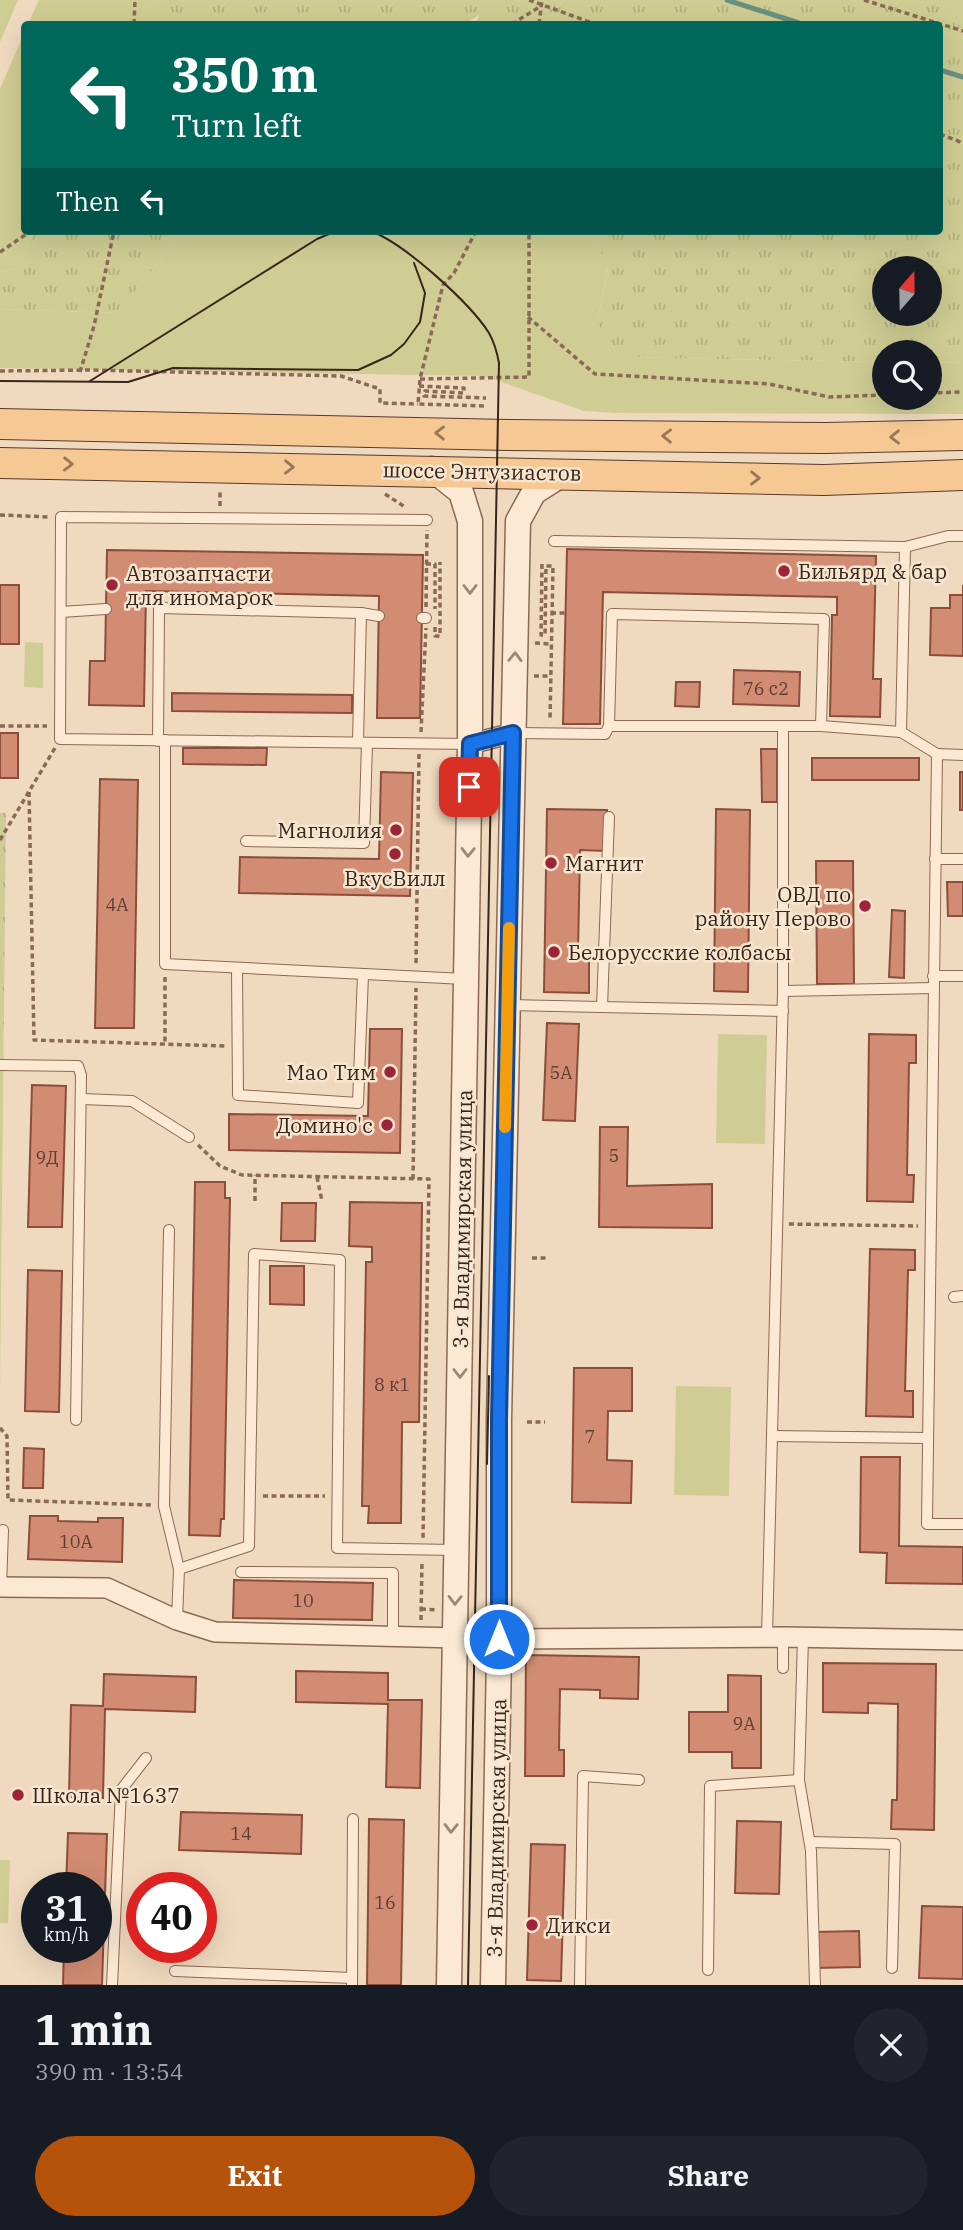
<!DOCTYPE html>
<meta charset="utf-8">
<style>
body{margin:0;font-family:"IBM Plex Serif",serif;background:#20242c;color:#f1f3f6;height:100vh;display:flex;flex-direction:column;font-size:26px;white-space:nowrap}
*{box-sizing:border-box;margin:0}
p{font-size:23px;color:#9ea1a6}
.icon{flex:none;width:38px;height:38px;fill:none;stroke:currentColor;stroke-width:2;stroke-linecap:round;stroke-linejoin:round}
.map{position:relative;height:1985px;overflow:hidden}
.side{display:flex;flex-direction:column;background:#171b24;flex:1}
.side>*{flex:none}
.banner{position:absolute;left:21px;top:21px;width:922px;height:214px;border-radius:7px;box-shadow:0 7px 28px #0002;background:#00695c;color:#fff;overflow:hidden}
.needle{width:46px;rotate:20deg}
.controls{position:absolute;left:872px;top:256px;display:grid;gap:14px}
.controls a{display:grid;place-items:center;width:70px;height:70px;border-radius:50%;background:#171b24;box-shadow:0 7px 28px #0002;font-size:35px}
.speed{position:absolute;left:21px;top:1872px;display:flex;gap:14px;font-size:35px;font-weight:700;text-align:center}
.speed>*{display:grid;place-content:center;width:91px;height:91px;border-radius:50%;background:#171b24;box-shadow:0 7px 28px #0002;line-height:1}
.speed small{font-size:18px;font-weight:400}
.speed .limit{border:10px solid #d22;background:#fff;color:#111}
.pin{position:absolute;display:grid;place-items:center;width:60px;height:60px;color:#fff;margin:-30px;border-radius:14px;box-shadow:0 4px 10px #0006}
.me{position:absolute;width:77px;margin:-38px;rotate:0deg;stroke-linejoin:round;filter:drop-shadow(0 0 5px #0008)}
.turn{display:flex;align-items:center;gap:24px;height:147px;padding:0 35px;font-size:32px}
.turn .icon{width:91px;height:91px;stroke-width:2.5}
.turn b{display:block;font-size:49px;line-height:60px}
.then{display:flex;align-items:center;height:66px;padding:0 35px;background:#0003;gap:14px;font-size:26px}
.round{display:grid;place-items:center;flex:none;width:74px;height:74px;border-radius:37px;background:#20242c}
.headline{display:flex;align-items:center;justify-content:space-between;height:119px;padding:0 35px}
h1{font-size:42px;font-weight:700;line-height:52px}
.button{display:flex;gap:14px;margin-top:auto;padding:14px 35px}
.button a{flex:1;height:80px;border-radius:42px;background:#b45309;color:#fff;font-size:28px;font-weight:700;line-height:80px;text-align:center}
.button a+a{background:#20242c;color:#f1f3f6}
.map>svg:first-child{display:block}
.green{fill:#cfcd93}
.park{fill:url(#park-tufts);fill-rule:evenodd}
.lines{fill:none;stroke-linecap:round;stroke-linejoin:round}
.stream{stroke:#699081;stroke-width:5}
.building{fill:#d18c73;stroke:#8b4e3b;stroke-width:2}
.service-casing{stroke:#8a6a56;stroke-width:12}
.minor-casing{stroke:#8a6a56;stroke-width:22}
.tertiary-casing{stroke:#8a6a56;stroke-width:27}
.primary-casing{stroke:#57392b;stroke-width:32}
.path{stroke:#8a6a56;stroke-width:3.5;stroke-dasharray:5 3.5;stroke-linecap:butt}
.service{stroke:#fbe9d3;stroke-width:10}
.minor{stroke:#fbe9d3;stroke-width:19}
.tertiary{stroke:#fbe9d3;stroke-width:24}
.primary{stroke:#f6c994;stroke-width:30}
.tram{stroke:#39251c;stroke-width:2}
.oneway{stroke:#987758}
.oneway2{stroke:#9a8778}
.route-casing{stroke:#114b97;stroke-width:18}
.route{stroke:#1a73e8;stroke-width:12}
.slow{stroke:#f59e0b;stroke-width:12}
.poi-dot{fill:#9d2336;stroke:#f7e6cf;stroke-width:2.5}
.labels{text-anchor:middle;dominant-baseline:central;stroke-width:5;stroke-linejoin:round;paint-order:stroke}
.number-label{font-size:18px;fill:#5f3f32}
.street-label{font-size:21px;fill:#39251c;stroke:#f7e6cf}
.poi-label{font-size:21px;fill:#39251c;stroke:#f7e6cf;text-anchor:start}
</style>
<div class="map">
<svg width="963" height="1985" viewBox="0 0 963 1985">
<defs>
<pattern id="park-tufts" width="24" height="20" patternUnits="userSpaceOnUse" patternTransform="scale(1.75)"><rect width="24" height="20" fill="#cfcd93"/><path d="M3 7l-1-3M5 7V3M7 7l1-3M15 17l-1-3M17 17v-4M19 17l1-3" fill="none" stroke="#b2b07e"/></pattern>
</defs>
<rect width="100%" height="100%" fill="#f0dabf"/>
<!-- green -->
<g class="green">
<path d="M0 0H18L0 42Z"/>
<path d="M39 0H160L130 24H28Z"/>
<path d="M24 33V231H34L18 268 0 272V89Z"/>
<path d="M184 231H592L608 267 597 324 620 357 884 362V397H929V362L963 363V414L616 413 584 411 484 376 0 368V309L117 313Z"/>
<path d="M25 642 43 643V688L24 687Z"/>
<path d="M718 1034 767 1035 765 1144 716 1143Z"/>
<path d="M676 1386 731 1387 729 1496 674 1495Z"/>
<path d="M0 1860H10L8 1923H0Z"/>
</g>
<!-- park -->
<g class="park">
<path d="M160 0H963V363L929 362V352H884V362L620 357 597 324 608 268 592 231H940V24H476L479 15 465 24H130ZM884 268H929V313H884Z"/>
<path d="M34 231H184L117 313 0 309V272L18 268Z"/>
<path d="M0 813H6L0 1394Z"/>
</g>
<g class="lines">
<!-- stream -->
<g class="stream">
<path d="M727 0 802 24"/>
<path d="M940 70 963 77"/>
</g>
</g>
<!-- building -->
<g class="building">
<path d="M567 549 876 556 873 679H881L880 717 830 716 832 615H837V597L603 592 600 724H563Z"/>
<path d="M107 550 423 555 420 718H377L379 596 146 591 144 706 89 705 90 661H105Z"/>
<rect x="0" y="585" width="19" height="59"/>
<path d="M963 585V656L930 655 931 608H950V595H963Z"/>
<path d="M734 670 800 672 799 706 733 704Z"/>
<path d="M676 682H700L699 707 675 706Z"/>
<path d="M172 693 352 695V713L172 711Z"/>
<rect x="0" y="733" width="18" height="45"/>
<path d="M183 748H267L266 765 183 764Z"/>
<path d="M761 749H777V802H762Z"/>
<rect x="812" y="758" width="107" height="22"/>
<path d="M381 772 413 773 410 896 239 893 240 857 379 859Z"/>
<rect x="960" y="772" width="3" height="38"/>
<path d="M100 779 138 780 134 1028H95Z"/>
<path d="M547 809 607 810 606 851 580 850 578 954 589 955V993L544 992Z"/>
<path d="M716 809 750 810 748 992 714 991Z"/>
<path d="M816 861H853L854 984H817Z"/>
<path d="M947 882H963V916H948Z"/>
<path d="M892 910 905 911 904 978 889 977Z"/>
<path d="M547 1023 579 1024 575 1121 543 1120Z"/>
<path d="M370 1029H402L400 1153 229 1150V1114L368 1116Z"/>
<path d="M869 1034 916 1035V1063H909L907 1175H914L913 1202 867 1201Z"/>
<path d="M32 1085 66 1086 62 1227H28Z"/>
<path d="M600 1127H628L627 1186 712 1184V1228L599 1227Z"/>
<path d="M195 1182H225V1198H230L224 1519H221L220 1536 189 1535Z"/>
<path d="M350 1202 422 1203 419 1422H402L401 1523H368L369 1506H362L366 1262H372V1247L349 1246Z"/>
<path d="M282 1203H316L315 1241H281Z"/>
<path d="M870 1249 915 1250V1270H908L905 1391H913V1417L866 1416Z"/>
<path d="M270 1266H304V1305L270 1304Z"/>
<path d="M28 1270 62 1271 59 1412 25 1411Z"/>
<path d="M574 1368H632V1411H608L607 1460 632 1461 631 1503 572 1502Z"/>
<path d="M24 1448 44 1449 43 1488H23Z"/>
<path d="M861 1457H900L899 1546 963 1547V1584L886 1583 887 1553 860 1552Z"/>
<path d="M30 1516H58V1521L98 1522V1518H123L122 1562 28 1559Z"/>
<path d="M234 1580 373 1583 372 1620 233 1618Z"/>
<path d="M526 1655 639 1657 638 1699 600 1698V1690L560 1689 559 1750H564V1776H525Z"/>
<path d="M823 1663 936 1664 934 1830 891 1829 892 1800H897L898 1704 868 1703V1713L823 1712Z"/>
<path d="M296 1671 388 1673V1700H422L420 1788 386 1787 388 1704 296 1702Z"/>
<path d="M104 1674 196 1677 195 1712 105 1709 103 1798 69 1797 71 1705 103 1706Z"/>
<path d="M728 1675 761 1676V1768H732V1752H689V1712H728Z"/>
<path d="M181 1812 302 1815 301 1854 179 1850Z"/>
<path d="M369 1819 404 1820 401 1985H367Z"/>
<path d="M737 1821 781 1822 779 1894 735 1893Z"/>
<path d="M68 1833 107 1834 102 1985H63L64 1948H96V1888H66Z"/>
<path d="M531 1844 565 1845 561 1981 527 1980Z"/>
<path d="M922 1906 963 1907V1979L919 1978Z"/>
<path d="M859 1931 860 1967 815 1968 814 1932Z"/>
</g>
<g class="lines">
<defs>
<g id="service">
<path d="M427 520 61 517 60 739 469 744"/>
<path d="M554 541 905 547 901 732"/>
<path d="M905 547 948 536H963"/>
<path d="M61 612 106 609"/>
<path d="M361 613 379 616"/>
<path d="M422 618H426"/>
<path d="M609 726H821L901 732 937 754"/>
<path d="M783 726V991"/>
<path d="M513 733 605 734 609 726 612 614 824 619 821 726"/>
<path d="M165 740V964L465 979"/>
<path d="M158 741 159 608 361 613 358 742"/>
<path d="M963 755 937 754 927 1524H963"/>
<path d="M246 841 364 843 367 743"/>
<path d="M935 859H963"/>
<path d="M237 968 238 1095 358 1103 363 975"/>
<path d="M933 976H963"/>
<path d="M507 1005 783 1011"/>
<path d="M602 1007 609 817"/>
<path d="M0 1065 78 1066 81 1075 76 1420"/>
<path d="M82 1099 132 1101 189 1137"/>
<path d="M169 1230 164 1506 179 1569"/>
<path d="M954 1297 963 1296"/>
<path d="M772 1436 928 1438"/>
<path d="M241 1572 393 1573V1637"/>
<path d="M1 1587 3 1530"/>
<path d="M177 1620 179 1569 249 1546 254 1254 340 1260 337 1548 455 1550"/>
<path d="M767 1637 783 991 933 988"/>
<path d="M783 1637V1668"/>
<path d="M803 1637 799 1780 811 1851 815 1985"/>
<path d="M810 1842 895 1844 892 1968"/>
<path d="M708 1970 710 1786 799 1780"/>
<path d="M175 1971 352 1978"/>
<path d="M352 1984 353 1819"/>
<path d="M112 1985 121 1790 146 1758"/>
<path d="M580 1985 583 1776 639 1780"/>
</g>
<g id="minor">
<path d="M470 744 513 733"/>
<path d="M0 1587 107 1588 177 1620 215 1632 499 1639 783 1637 963 1640"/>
</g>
<g id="tertiary">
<path d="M432 469 461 492 470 521V744L449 1985"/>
<path d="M493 1985 499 1654V1420L518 521 534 492 564 473"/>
</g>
<g id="primary">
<path d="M0 424 508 435 825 438 963 435"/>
<path d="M0 463 824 480 963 475"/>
</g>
</defs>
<!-- service casing -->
<use href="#service" class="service-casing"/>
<!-- minor casing -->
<use href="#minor" class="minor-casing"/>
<!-- tertiary casing -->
<use href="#tertiary" class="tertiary-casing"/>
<!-- primary casing -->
<use href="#primary" class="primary-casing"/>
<!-- path -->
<g class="path">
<path d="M529 0 595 24"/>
<path d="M864 0 963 31"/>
<path d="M134 24 135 0"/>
<path d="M512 24 541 6"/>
<path d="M539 24 542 0"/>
<path d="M940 134 963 143"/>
<path d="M476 231 454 273 443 285 420 379 418 404 485 406"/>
<path d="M0 252 31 231"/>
<path d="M528 317 595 374 769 384 829 397 884 395"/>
<path d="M0 371 91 370 341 376 380 389V403L418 404"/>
<path d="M80 372 94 326 114 231"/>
<path d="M420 379 529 377V231"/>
<path d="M419 386 464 388V393L425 391 424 396 486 398"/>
<path d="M929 393 963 392"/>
<path d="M385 494 405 507"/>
<path d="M220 506V489"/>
<path d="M0 515 50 517"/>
<path d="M426 564H435V609"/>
<path d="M542 564 541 635H545L546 566H553L550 721"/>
<path d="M426 607 427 530"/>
<path d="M551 613H565"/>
<path d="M435 627V636H440V562"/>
<path d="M535 643 550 644"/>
<path d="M534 676H550"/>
<path d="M0 726H47"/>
<path d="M421 732 426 628"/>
<path d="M29 792 34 1040 225 1046"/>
<path d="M0 840 55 748"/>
<path d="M416 963 419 754"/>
<path d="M165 977V1044"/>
<path d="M198 1145 220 1166 242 1175 429 1179 423 1539"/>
<path d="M317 1177 322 1201"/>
<path d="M413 1179 416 988"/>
<path d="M255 1201V1175"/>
<path d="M789 1224 918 1226"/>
<path d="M532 1258H548"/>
<path d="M527 1422H545"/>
<path d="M0 1428 7 1436 8 1500 151 1505"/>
<path d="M263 1496H325"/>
<path d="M421 1609 437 1610"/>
<path d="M421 1620 422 1561"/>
</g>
<!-- service -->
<use href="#service" class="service"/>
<!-- minor -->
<use href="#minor" class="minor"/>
<!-- tertiary -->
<use href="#tertiary" class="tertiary"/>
<!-- primary -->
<use href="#primary" class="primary"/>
<!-- tram -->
<g class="tram">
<path d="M370 231C403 242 470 303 489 333 494 342 497 352 499 363L468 1985"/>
<path d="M0 381 128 382 173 368 358 370 391 355 404 344 420 322 425 293 414 263"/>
<path d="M90 381 317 239 336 231"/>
<path d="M487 1464 489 1376"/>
</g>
</g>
<!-- one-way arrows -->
<defs><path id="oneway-chevron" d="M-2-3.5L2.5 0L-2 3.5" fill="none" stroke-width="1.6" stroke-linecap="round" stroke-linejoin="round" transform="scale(1.75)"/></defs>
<g class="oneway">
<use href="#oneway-chevron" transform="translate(440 433) rotate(-179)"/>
<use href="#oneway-chevron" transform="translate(667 436) rotate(-179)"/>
<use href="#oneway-chevron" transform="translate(895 437) rotate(179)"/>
<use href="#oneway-chevron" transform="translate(68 464) rotate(1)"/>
<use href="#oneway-chevron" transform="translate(289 467) rotate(1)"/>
<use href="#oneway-chevron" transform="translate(755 478) rotate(1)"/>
</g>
<g class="oneway2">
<use href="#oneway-chevron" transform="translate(470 589) rotate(90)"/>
<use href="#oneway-chevron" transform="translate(515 657) rotate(-89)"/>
<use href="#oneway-chevron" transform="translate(468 852) rotate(91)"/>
<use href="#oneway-chevron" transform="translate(460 1373) rotate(90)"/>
<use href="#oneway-chevron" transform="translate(455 1600) rotate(91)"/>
<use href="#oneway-chevron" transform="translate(451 1828) rotate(91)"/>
</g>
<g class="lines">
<defs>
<path id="route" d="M469 787 470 744 513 733 499 1420V1639"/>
</defs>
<!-- route casing -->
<use href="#route" class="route-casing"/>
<!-- route -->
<use href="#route" class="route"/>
<!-- slow -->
<path class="slow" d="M505 1127 509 928"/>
</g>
<!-- markers -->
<g class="poi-dot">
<circle cx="784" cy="571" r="7"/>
<circle cx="112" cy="585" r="7"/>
<circle cx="396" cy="830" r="7"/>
<circle cx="395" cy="854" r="7"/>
<circle cx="551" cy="863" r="7"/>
<circle cx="865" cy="906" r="7"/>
<circle cx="554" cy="952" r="7"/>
<circle cx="390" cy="1072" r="7"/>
<circle cx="387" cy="1125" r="7"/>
<circle cx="18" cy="1795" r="7"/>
<circle cx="532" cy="1925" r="7"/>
</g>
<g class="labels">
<!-- number labels -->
<g class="number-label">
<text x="766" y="688">76 с2</text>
<text x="117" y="904">4А</text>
<text x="561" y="1072">5А</text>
<text x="614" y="1155">5</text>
<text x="47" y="1157">9Д</text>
<text x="392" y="1384">8 к1</text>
<text x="590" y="1436">7</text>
<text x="76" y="1541">10А</text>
<text x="303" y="1600">10</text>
<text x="744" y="1723">9А</text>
<text x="241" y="1833">14</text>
<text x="385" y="1902">16</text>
</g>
<!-- street labels -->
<g class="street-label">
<text transform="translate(482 471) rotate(1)">шоссе Энтузиастов</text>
<text transform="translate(462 1219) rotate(-89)">3-я Владимирская улица</text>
<text transform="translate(496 1828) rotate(-89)">3-я Владимирская улица</text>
</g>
<!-- poi labels -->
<g class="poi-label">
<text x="798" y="571">Бильярд &amp; бар</text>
<text x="126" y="573">Автозапчасти<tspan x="126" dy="24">для иномарок</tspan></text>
<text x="382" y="830" text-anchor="end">Магнолия</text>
<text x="565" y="863">Магнит</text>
<text x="395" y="878" text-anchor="middle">ВкусВилл</text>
<text x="851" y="894" text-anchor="end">ОВД по<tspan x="851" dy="24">району Перово</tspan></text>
<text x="568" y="952">Белорусские колбасы</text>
<text x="376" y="1072" text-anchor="end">Мао Тим</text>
<text x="373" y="1125" text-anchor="end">Домино'c</text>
<text x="32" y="1795">Школа №1637</text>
<text x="546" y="1925">Дикси</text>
</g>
</g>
</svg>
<div class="controls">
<a><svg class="needle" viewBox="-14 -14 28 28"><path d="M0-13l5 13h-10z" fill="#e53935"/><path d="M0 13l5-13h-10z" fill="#9ea1a6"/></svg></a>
<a><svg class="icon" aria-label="search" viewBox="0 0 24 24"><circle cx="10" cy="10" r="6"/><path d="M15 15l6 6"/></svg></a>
</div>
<div class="speed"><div>31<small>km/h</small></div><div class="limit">40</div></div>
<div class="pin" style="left:469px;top:787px;background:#d93025"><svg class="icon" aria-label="arrive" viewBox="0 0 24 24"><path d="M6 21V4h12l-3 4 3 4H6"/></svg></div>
<svg class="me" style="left:499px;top:1639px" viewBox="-20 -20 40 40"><circle r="17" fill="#1a73e8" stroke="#fff" stroke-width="3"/><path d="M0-11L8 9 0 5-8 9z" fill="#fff"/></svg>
<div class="banner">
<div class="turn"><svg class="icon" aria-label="left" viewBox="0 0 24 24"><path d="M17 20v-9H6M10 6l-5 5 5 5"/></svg><div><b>350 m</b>Turn left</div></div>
<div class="then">Then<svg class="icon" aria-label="left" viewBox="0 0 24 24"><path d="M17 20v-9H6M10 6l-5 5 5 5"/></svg></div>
</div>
</div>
<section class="side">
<div class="headline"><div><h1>1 min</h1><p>390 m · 13:54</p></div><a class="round"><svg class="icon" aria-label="close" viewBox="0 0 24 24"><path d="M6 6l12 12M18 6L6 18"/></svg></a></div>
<div class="button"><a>Exit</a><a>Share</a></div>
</section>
